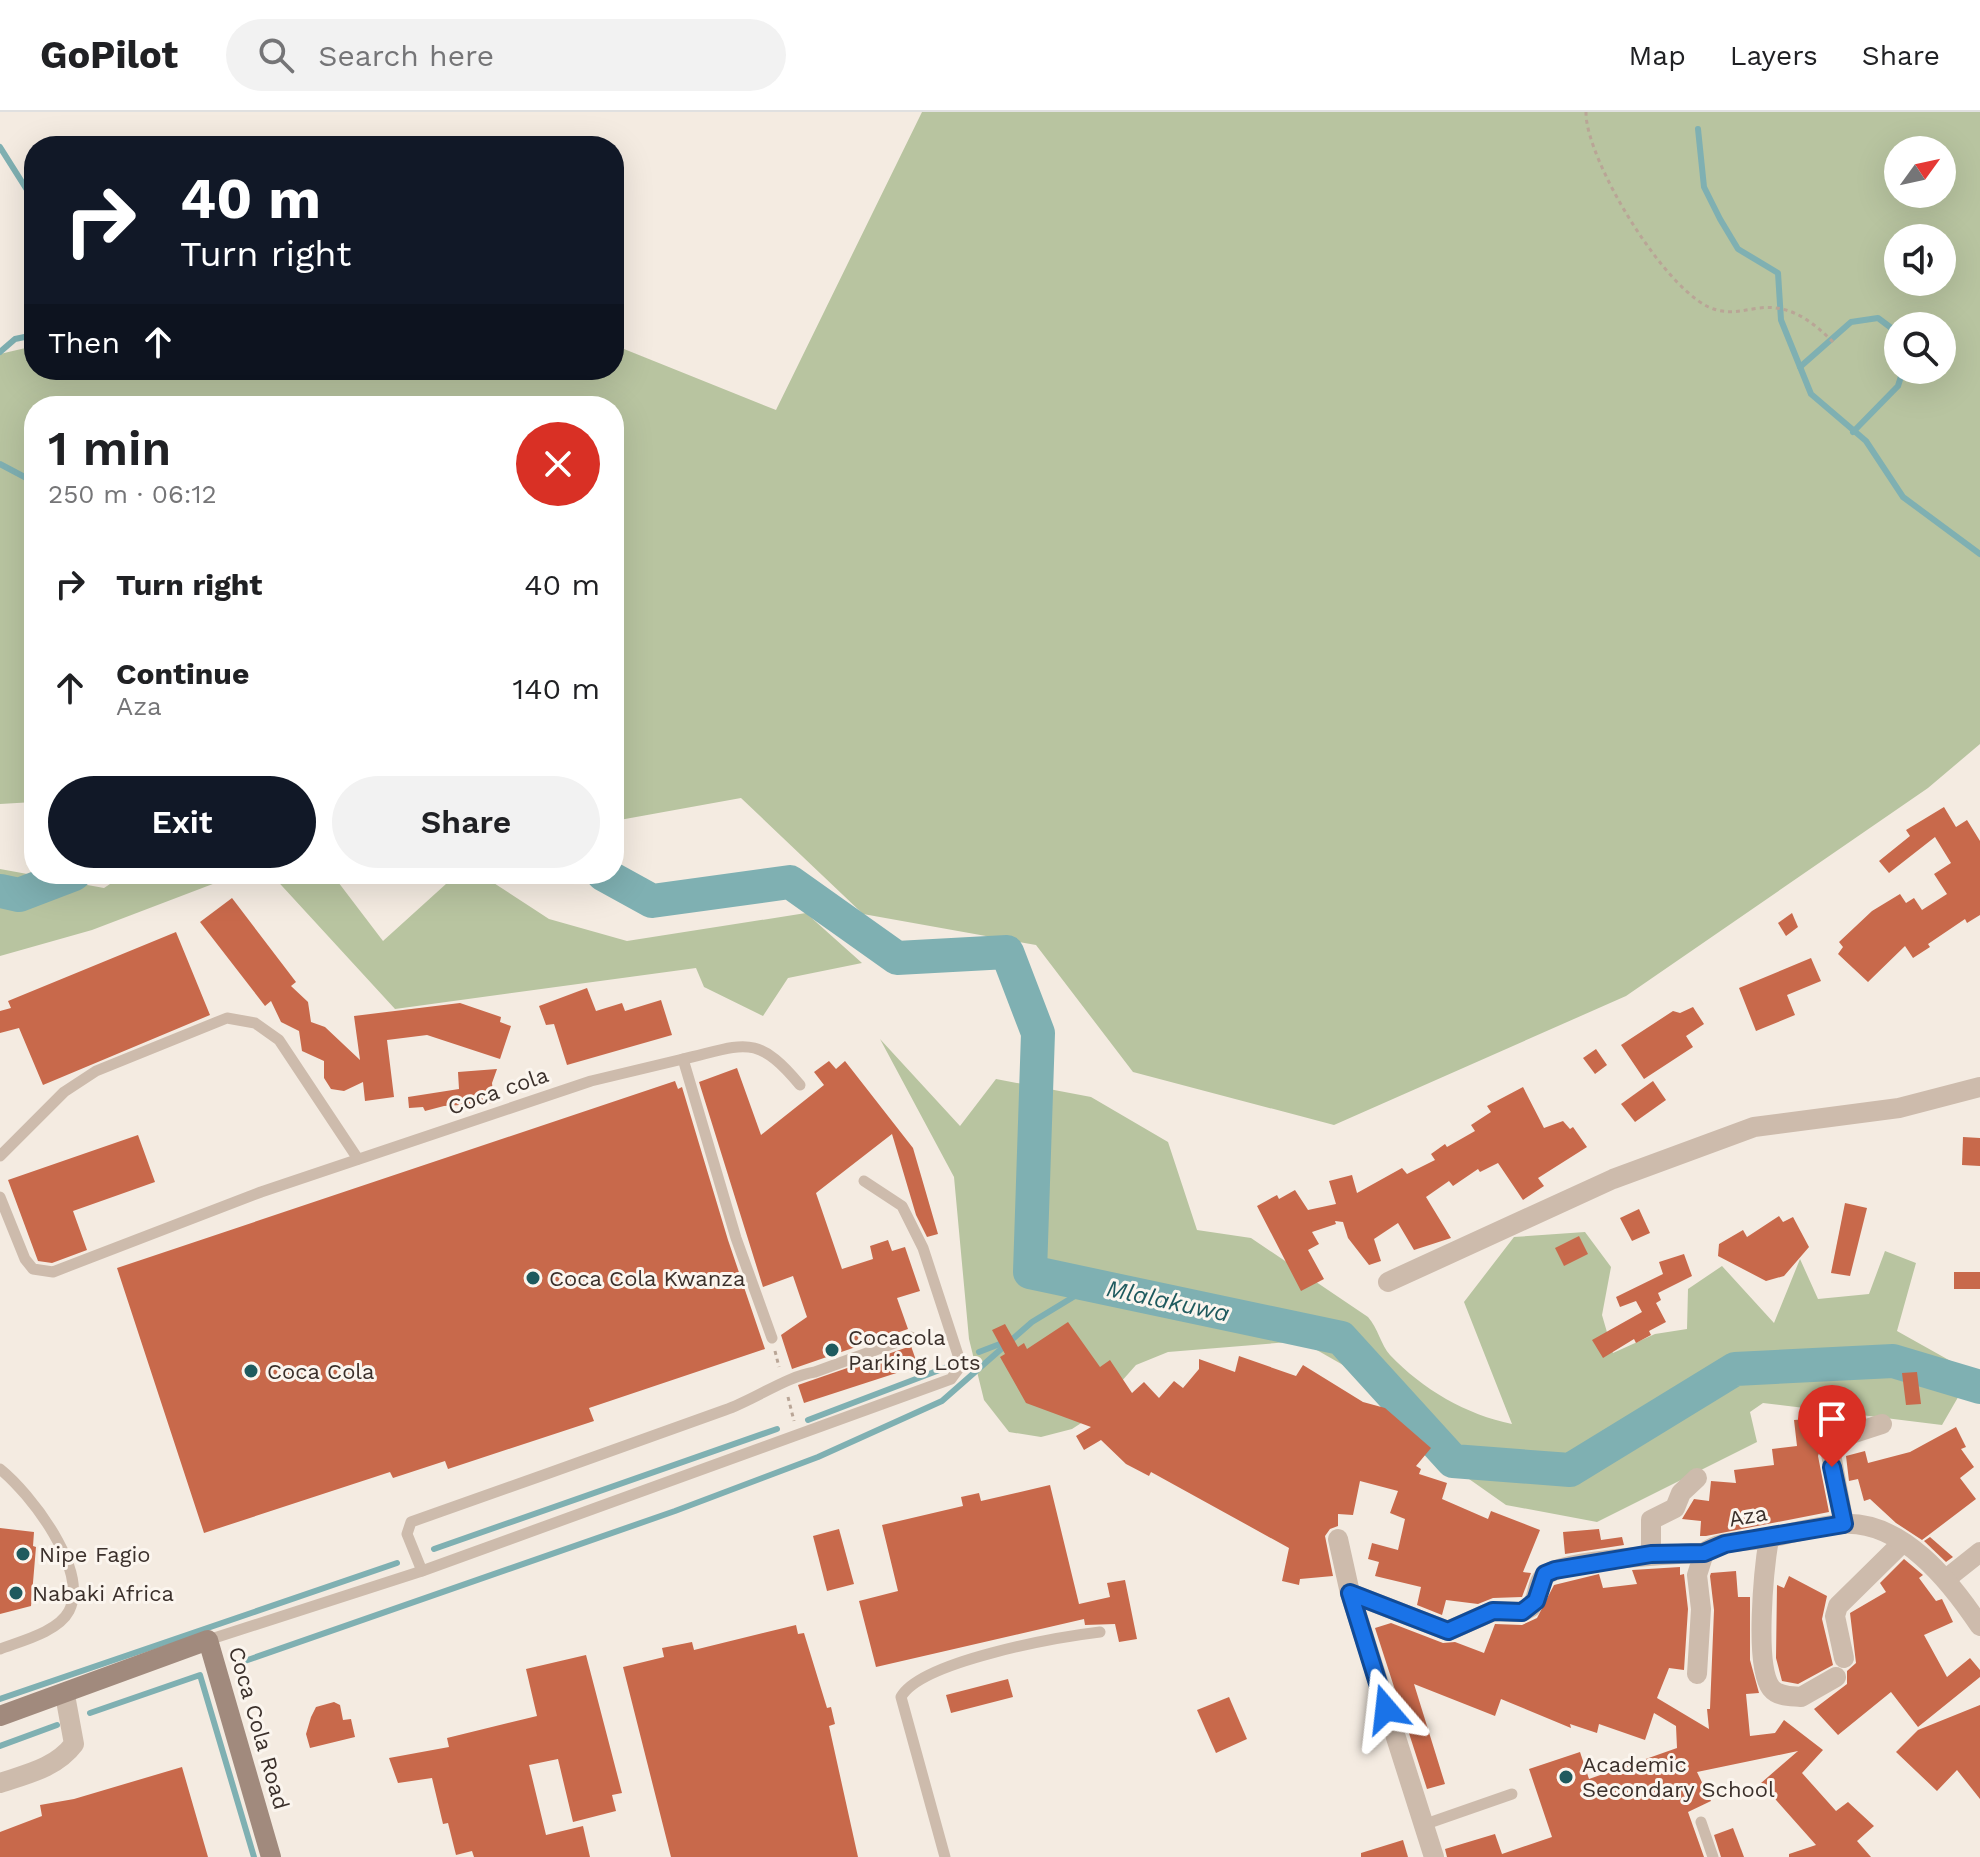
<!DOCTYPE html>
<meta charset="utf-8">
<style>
body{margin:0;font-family:"Work Sans",sans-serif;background:#f2f2f2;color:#202124;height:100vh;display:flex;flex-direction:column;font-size:30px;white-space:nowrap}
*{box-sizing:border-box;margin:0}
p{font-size:26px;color:#757577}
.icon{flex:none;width:44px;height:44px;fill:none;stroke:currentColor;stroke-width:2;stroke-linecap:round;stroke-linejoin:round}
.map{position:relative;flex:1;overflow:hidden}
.panel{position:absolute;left:24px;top:284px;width:600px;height:488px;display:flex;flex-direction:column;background:#fff;border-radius:32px;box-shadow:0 8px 32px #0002}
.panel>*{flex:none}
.top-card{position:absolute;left:24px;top:24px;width:600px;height:244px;border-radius:32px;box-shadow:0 8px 32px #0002;background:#111827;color:#fff;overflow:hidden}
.needle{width:52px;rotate:57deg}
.tools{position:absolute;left:1884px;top:24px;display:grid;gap:16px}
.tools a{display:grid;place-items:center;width:72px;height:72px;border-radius:50%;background:#fff;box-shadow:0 8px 32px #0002;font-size:40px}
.pin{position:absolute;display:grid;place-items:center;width:68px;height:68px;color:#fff;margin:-82px -34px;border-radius:50% 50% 50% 0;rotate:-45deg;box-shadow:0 0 8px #0007}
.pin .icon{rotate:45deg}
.me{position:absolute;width:88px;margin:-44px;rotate:343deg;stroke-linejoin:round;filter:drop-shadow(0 0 6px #0008)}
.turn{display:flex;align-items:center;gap:28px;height:168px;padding:0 24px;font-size:36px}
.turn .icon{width:104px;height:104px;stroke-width:2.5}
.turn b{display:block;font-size:56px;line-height:68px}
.then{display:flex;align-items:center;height:76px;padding:0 24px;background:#0003;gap:16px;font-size:30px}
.round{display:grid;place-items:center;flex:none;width:84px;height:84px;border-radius:42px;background:#f2f2f2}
.overview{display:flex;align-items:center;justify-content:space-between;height:136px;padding:0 24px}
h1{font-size:48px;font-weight:600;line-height:60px}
.action{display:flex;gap:16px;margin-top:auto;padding:16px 24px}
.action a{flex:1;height:92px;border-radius:48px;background:#111827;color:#fff;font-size:32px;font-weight:600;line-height:92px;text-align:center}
.action a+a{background:#f2f2f2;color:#202124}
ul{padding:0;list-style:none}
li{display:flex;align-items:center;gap:24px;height:104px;padding:0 24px}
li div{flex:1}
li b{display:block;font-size:30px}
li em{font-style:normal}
header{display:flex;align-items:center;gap:48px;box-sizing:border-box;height:112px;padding:0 40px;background:#fff;border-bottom:2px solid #e0e0e0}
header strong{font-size:38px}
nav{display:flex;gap:44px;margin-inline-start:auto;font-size:28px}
.search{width:560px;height:72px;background:#f2f2f2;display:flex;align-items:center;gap:20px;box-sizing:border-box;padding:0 28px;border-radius:44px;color:#757577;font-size:30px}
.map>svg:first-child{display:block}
.green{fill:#b8c4a0;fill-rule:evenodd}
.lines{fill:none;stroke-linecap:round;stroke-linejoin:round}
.stream{stroke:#7fb0b2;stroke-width:6}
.river{stroke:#7fb0b2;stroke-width:34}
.building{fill:#c8694b}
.path{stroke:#b9a596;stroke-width:3;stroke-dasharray:4 4;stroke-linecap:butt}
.lane{stroke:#cdbbac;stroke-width:11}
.street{stroke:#cdbbac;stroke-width:20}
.secondary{stroke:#a18a7d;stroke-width:20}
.route-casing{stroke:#114b97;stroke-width:20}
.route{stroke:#1a73e8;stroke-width:14}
.poi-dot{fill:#1f5a5e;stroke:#fbf5ee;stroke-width:3}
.labels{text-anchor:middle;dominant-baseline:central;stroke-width:6;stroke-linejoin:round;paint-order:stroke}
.street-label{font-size:22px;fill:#3b302b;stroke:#fbf5ee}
.poi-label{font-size:22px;fill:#3b302b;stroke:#fbf5ee;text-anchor:start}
.water-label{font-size:24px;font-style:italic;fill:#1f5a5e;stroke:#fbf5ee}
</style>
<header>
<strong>GoPilot</strong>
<div class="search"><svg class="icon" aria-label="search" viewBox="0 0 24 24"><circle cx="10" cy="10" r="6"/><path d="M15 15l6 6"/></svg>Search here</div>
<nav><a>Map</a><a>Layers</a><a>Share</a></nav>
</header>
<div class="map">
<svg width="1980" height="1745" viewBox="0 0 1980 1745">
<rect width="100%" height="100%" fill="#f4ebe1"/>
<!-- green -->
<g class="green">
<path d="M922 0H1980V632L1928 676 1626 884 1334 1013 1133 960 1036 833 863 802 741 686 614 709V294H34V690L0 692V242L34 234V258H614V233L776 298ZM1942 38V82H1898V38ZM1898 126H1942V170H1898ZM1942 214V258H1898V214Z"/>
<path d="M0 757 104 776 125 762H239L92 818 0 844Z"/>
<path d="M271 762H332L383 829 457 762H480L549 807 627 829 806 801 862 851 788 866 763 904 704 875 696 856 395 897Z"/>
<path d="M880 927 960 1014 996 967 1091 985 1168 1030 1197 1118 1251 1126 1368 1205C1378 1216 1381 1233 1390 1243 1422 1277 1467 1303 1512 1312L1464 1190 1514 1125 1585 1120 1611 1155 1602 1203 1613 1241 1655 1222 1687 1217 1688 1177 1722 1154 1774 1211 1800 1147 1818 1187 1869 1182 1885 1139 1916 1151 1897 1219 1972 1261 1942 1313 1763 1291 1750 1300 1757 1330 1597 1410 1506 1393 1442 1348 1422 1319 1388 1286 1350 1257 1301 1229 1168 1240 1136 1253 1089 1306 1072 1317 1041 1325 1009 1320 984 1288 969 1227 954 1065Z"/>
</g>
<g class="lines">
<!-- stream -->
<g class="stream">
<path d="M1698 17 1704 75 1720 107 1738 137 1778 161 1781 208 1811 282 1866 329 1903 385 1980 442"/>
<path d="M0 35 34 89"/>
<path d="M0 240 15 227 34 223"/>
<path d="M1800 255 1851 210 1878 206 1894 218 1898 227"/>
<path d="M1853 320 1898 274 1903 258"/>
<path d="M0 352 34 370"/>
<path d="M979 1240 1005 1230"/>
<path d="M808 1308 950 1254"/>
<path d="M434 1437 777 1317"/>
<path d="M239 1551 675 1399 818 1345 942 1289 1032 1210 1093 1173"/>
<path d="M0 1587 397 1451"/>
<path d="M90 1601 200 1563 254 1745"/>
<path d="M0 1634 57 1613"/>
</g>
<!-- river -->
<g class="river">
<path d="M603 762 652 789 790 770 897 846 1007 840 1038 921 1030 1160 1341 1226 1453 1349 1570 1358 1735 1257 1893 1249 1980 1275"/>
<path d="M0 779 19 783 74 762"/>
</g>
</g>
<!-- building -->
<g class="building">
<path d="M1944 695 1956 715 1967 708 1980 729V803L1967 811 1965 807 1928 832 1930 835 1913 846 1905 834 1868 870 1838 842 1843 835 1839 830 1872 799 1900 782 1906 791 1914 786 1922 798 1947 782 1934 762 1951 751 1935 725 1889 761 1879 749 1910 724 1906 718Z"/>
<path d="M232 786 296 870 291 874 308 890 311 910 325 915 360 948 354 904 460 891 501 905 500 910 511 914 500 947 427 923 387 928 394 985 365 989 363 970 344 979 331 977 324 966V949L302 939 299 919 281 910 271 889 265 894 200 810Z"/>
<path d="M1792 801 1798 815 1786 824 1778 811Z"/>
<path d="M176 820 210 903 43 973 19 916 0 921V899L11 896 8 889Z"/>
<path d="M1811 846 1821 869 1787 883 1795 903 1756 919 1739 876Z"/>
<path d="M587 876 596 899 622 891 625 899 661 888 672 923 567 953 554 912 546 913 539 894Z"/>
<path d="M1693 895 1704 912 1686 924 1693 935 1644 967 1621 933 1673 899 1680 901Z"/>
<path d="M1596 937 1607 953 1595 962 1583 946Z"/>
<path d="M829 949 836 957 845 949 913 1036 938 1122 927 1125 916 1103 892 1022 816 1081 842 1157 873 1147 870 1134 888 1128 892 1139 905 1135 920 1179 897 1186 908 1217 792 1257 781 1223 807 1205 793 1164 763 1175 699 970 737 956 761 1023 824 973 814 960Z"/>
<path d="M497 957 492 971 494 991 444 994 425 999 423 995 409 996 408 985 459 977 458 960Z"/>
<path d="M675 969 678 977 682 975 728 1128 765 1237 589 1296 594 1309 448 1357 445 1349 393 1366 390 1360 204 1421 117 1156Z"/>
<path d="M1653 969 1666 988 1635 1010 1621 992Z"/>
<path d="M1523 975 1544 1016 1563 1009 1570 1017 1573 1015 1587 1035 1538 1066 1544 1074 1523 1088 1498 1051 1480 1060 1478 1057 1453 1074 1449 1069 1426 1085 1451 1126 1414 1138 1398 1111 1374 1127 1381 1149 1369 1153 1348 1126 1343 1110 1335 1109 1336 1112 1312 1120 1319 1132 1308 1138 1324 1167 1301 1179 1257 1094 1277 1083 1279 1087 1295 1078 1308 1098 1336 1092 1329 1069 1352 1063 1357 1081 1402 1056 1407 1062 1435 1048 1431 1042 1445 1032 1447 1035 1475 1019 1471 1013 1491 1000 1487 994Z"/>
<path d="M138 1023 155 1070 73 1099 87 1138 52 1151 38 1149 8 1068Z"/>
<path d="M1963 1025 1980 1026V1054L1962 1053Z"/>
<path d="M1845 1091 1867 1096 1850 1164 1831 1161Z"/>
<path d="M1639 1097 1650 1121 1632 1129 1620 1106Z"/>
<path d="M1779 1104 1783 1110 1793 1105 1809 1135 1784 1164 1766 1169 1718 1144 1719 1132 1743 1118 1747 1125Z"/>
<path d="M1579 1124 1588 1142 1564 1154 1555 1136Z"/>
<path d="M1684 1142 1692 1164 1658 1181 1661 1188 1656 1191 1666 1210 1649 1219 1651 1223 1636 1231 1634 1227 1603 1246 1592 1228 1642 1200 1636 1189 1620 1195 1616 1185 1663 1162 1659 1150Z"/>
<rect x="1954" y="1160" width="26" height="17"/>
<path d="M1068 1210 1100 1255 1110 1248 1132 1281 1144 1270 1159 1286 1174 1269 1183 1276 1199 1257V1247L1235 1260 1239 1244 1296 1264 1303 1253 1363 1290 1385 1296 1431 1336 1416 1354 1421 1357 1419 1362 1447 1371 1442 1387 1488 1407 1491 1399 1540 1418 1523 1460 1531 1461 1522 1485 1493 1486 1478 1492 1446 1488 1442 1503 1417 1493 1421 1475 1375 1464 1379 1450 1368 1447 1372 1431 1398 1438 1405 1407 1390 1401 1398 1379 1360 1369 1353 1403 1338 1402V1414L1330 1417 1325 1424 1333 1464 1300 1467 1299 1473 1282 1469 1289 1436 1151 1360 1149 1364 1126 1352 1101 1328 1084 1338 1076 1324 1091 1315 1026 1291 1000 1245 1005 1242 992 1218 1005 1212 1018 1235 1024 1231 1027 1237Z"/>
<path d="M911 1234 918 1254 804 1291 798 1273Z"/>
<path d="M1917 1260 1921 1292 1906 1293 1902 1261Z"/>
<path d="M1820 1306 1822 1332 1818 1344 1829 1400 1706 1424H1700L1701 1409 1682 1407 1694 1387 1709 1389 1711 1369 1736 1371 1734 1358 1774 1353 1772 1337 1797 1334 1794 1308Z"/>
<path d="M1956 1315 1966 1335 1961 1337 1974 1355 1960 1366 1976 1387 1922 1428 1896 1411 1870 1387 1864 1389 1858 1367 1849 1369 1846 1344 1865 1339 1868 1351 1910 1340Z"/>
<path d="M1050 1373 1079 1492 1110 1485 1107 1471 1125 1468 1137 1527 1119 1530 1115 1512 1085 1513 1084 1507 876 1555 859 1489 898 1479 882 1413 963 1394 961 1385 979 1381 981 1389Z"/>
<path d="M0 1416 34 1420 33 1434 36 1435 31 1494 0 1502Z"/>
<path d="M839 1417 854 1472 827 1479 813 1424Z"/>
<path d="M1599 1417 1601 1428 1622 1425 1624 1433 1565 1442 1563 1420Z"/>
<path d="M1930 1425 1953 1445 1946 1450 1924 1429Z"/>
<path d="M1904 1447 1923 1463 1919 1466 1936 1489 1942 1487 1953 1510 1924 1523 1947 1565 1970 1546 1980 1558V1565L1918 1615 1891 1580 1838 1623 1814 1597 1847 1572V1559L1856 1551 1850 1501 1886 1480 1880 1471Z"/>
<path d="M1680 1455V1463L1684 1462 1688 1497 1684 1558 1669 1556 1657 1586 1709 1617 1707 1597H1710L1714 1498 1710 1464 1711 1461 1736 1459 1738 1485H1750V1548L1759 1581 1746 1582 1750 1624 1775 1621 1784 1608 1823 1638 1802 1661 1836 1699 1848 1690 1874 1714 1857 1729 1871 1745H1789V1742L1816 1733 1761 1671 1798 1639 1697 1660 1711 1689 1688 1700 1704 1745H1447L1445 1737 1495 1722 1502 1742 1552 1725 1529 1657 1580 1640 1589 1667 1677 1636 1676 1614 1654 1601 1645 1628 1599 1612 1597 1621 1570 1612 1571 1616 1501 1587 1495 1604 1414 1572 1445 1672 1427 1677 1375 1516 1391 1511 1443 1531 1455 1530 1484 1541 1495 1512 1522 1513 1537 1506 1554 1473 1599 1462 1603 1476 1637 1472 1632 1458Z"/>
<path d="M1789 1464 1827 1484 1822 1507 1833 1553 1798 1572 1782 1569 1776 1546 1777 1473 1784 1476Z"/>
<path d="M796 1513 798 1522 804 1521 827 1596 831 1595 835 1612 829 1614 858 1745H671L623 1555 664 1545 662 1536 692 1530 694 1538Z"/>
<path d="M586 1543 622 1681 612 1683 616 1699 573 1710 558 1647 529 1653 546 1723 583 1714 590 1745H474L472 1739 456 1743 448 1711 443 1712 432 1666 398 1671 389 1646 449 1635 447 1626 537 1604 526 1557Z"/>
<path d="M1008 1567 1013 1585 951 1601 946 1583Z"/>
<path d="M1229 1585 1247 1627 1216 1641 1197 1598Z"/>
<path d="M334 1590 340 1593 343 1608 351 1607 355 1625 310 1636 306 1622 311 1605 316 1595Z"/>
<path d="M1980 1593V1687L1957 1658 1937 1679 1896 1640 1918 1618Z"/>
<path d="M182 1655 208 1745H0V1720L42 1704 40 1693 74 1687Z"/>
<path d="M1733 1716 1744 1745H1721L1714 1723Z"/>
<path d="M1403 1728 1408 1745H1361V1741Z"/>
</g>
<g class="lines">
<!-- path -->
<g class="path">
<path d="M1586 0C1585 47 1669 187 1717 198 1732 202 1744 198 1759 196 1791 192 1813 210 1834 231"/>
<path d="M775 1239 779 1255"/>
<path d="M788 1285 794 1309"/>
</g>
<!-- lane -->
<g class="lane">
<path d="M683 947C744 933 756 920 800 973"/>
<path d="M0 1044 64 980 96 959 227 906 255 911 279 928 358 1047"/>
<path d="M0 1085 25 1147 33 1157 53 1160 261 1080 591 969 683 947 736 1126 772 1226"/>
<path d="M0 1357C30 1381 90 1458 69 1499 58 1520 21 1529 0 1537"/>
<path d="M422 1459 407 1422 411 1410C516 1373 620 1336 725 1298 754 1288 787 1264 815 1260L911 1225"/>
<path d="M208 1528 422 1459 951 1267 959 1256 958 1243 923 1136 902 1094 864 1069"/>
<path d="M1701 1710 1713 1745"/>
<path d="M1423 1713 1512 1682"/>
<path d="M945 1745 901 1585C921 1549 1058 1525 1100 1520"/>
</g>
<!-- street -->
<g class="street">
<path d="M1388 1170 1613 1067 1754 1015 1899 996 1980 975"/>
<path d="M1844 1412 1831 1342 1845 1324 1882 1312"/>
<path d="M1769 1426C1764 1456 1754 1553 1771 1576 1778 1585 1791 1584 1801 1585L1836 1565"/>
<path d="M1338 1427 1350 1481 1434 1745"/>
<path d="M1651 1442V1408L1675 1396 1681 1381 1697 1366"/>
<path d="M1946 1467 1980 1440"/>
<path d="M1350 1481 1448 1519 1493 1499 1522 1500 1531 1495C1539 1485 1536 1468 1547 1462 1571 1447 1673 1442 1704 1441"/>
<path d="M1844 1546 1835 1504 1838 1494 1902 1431"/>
<path d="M1697 1562 1701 1497 1697 1463 1704 1441C1720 1427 1749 1430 1769 1426 1793 1421 1817 1414 1842 1412 1902 1408 1950 1469 1980 1514"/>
<path d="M0 1671C27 1662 56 1656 74 1632L65 1583"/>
</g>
<!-- secondary -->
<path class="secondary" d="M0 1604 208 1528 271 1745"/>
</g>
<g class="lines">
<defs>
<path id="route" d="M1386 1597 1350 1481 1448 1519 1493 1499 1522 1500 1536 1489 1545 1462 1555 1458 1651 1442 1704 1441 1725 1432 1844 1412 1832 1355"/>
</defs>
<!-- route casing -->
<use href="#route" class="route-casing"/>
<!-- route -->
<use href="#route" class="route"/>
</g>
<!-- markers -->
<g class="poi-dot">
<circle cx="533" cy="1166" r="8"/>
<circle cx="832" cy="1238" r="8"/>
<circle cx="251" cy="1259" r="8"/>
<circle cx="23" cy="1442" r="8"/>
<circle cx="16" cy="1481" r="8"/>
<circle cx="1566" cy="1665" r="8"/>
</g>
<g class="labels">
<!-- street labels -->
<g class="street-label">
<text transform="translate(498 979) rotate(-19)">Coca cola</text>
<text transform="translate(1748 1404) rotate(-10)">Aza</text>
<text transform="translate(259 1616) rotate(74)">Coca Cola Road</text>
</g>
<!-- poi labels -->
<g class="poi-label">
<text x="549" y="1166">Coca Cola Kwanza</text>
<text x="848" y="1225">Cocacola<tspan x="848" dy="25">Parking Lots</tspan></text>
<text x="267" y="1259">Coca Cola</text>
<text x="39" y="1442">Nipe Fagio</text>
<text x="32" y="1481">Nabaki Africa</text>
<text x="1582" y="1652">Academic<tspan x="1582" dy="25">Secondary School</tspan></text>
</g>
<!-- water labels -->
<g class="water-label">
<text transform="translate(1168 1189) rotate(12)">Mlalakuwa</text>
</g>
</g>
</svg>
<div class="tools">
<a><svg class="needle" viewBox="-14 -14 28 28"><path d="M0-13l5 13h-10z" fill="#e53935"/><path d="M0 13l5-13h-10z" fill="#757577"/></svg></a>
<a><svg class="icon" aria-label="sound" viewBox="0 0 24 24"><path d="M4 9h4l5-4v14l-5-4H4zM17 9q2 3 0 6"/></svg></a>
<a><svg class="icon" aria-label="search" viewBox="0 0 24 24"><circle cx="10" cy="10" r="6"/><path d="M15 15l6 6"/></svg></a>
</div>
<div class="pin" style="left:1832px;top:1355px;background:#d93025"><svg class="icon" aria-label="arrive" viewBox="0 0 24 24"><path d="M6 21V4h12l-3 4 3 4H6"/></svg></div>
<svg class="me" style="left:1386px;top:1597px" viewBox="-20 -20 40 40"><path d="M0-17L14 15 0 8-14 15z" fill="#1a73e8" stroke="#fff" stroke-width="4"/></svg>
<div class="top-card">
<div class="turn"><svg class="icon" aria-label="right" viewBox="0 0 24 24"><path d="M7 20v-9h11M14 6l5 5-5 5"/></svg><div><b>40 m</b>Turn right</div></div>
<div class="then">Then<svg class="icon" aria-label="ahead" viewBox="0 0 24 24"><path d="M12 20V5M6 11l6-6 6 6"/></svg></div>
</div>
<section class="panel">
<div class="overview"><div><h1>1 min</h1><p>250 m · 06:12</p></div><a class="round" style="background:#d93025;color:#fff"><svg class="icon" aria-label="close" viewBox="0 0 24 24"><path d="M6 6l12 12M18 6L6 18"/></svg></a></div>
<ul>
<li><svg class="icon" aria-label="right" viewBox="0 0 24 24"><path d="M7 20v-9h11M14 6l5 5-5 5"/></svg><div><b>Turn right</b></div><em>40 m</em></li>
<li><svg class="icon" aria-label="ahead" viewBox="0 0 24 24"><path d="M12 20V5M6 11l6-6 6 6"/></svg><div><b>Continue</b><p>Aza</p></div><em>140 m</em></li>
</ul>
<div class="action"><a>Exit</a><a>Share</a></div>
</section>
</div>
